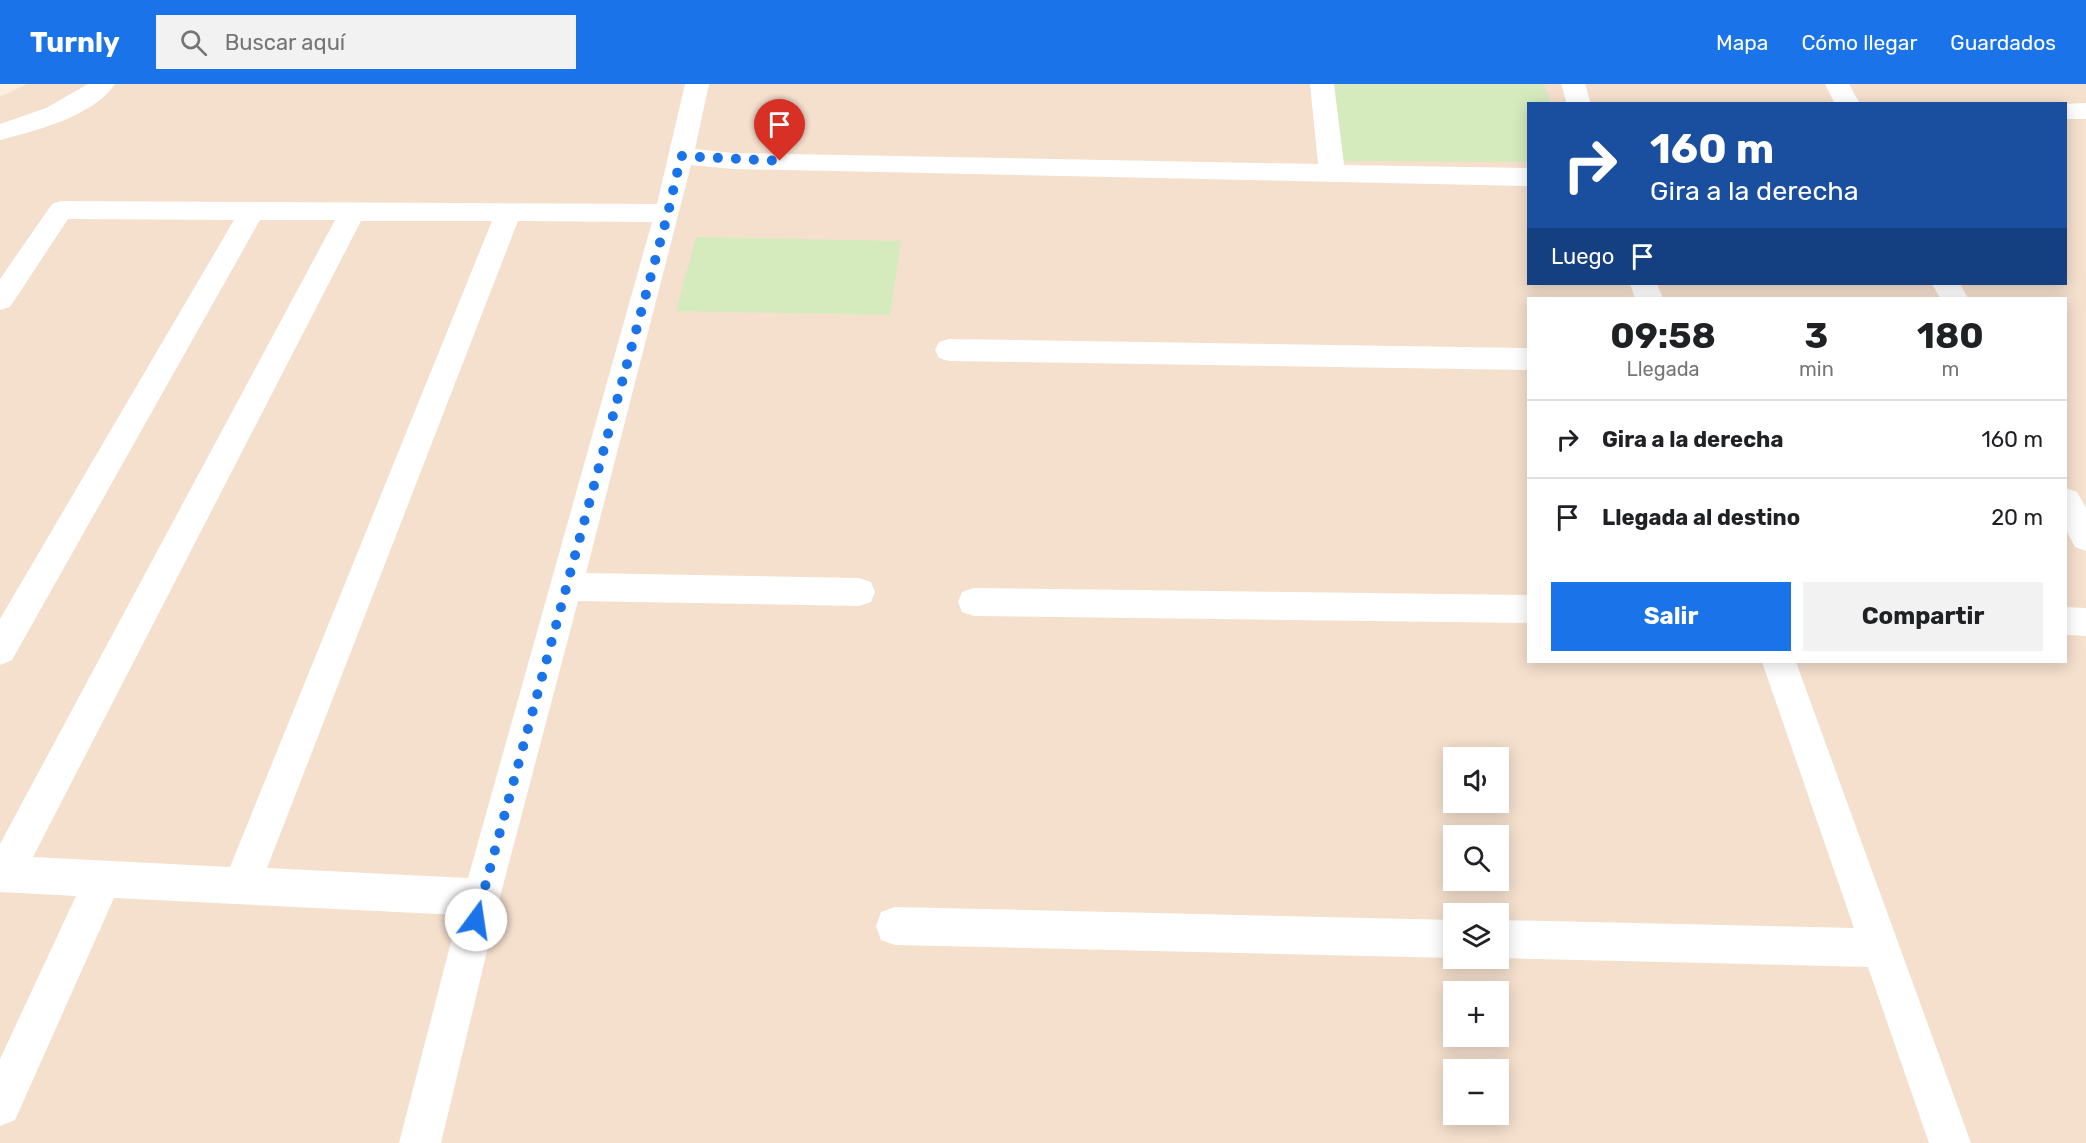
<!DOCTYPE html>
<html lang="es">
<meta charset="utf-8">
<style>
body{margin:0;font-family:Rubik,sans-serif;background:#f2f2f2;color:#202124;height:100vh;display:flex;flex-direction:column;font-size:22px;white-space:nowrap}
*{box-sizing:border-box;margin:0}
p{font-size:20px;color:#757577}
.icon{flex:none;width:33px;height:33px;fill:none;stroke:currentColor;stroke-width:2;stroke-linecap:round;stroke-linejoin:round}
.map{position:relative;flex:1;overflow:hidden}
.sheet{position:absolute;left:1527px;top:213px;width:540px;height:366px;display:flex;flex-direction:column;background:#fff;border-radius:0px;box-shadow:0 3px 15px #0003}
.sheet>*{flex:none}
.top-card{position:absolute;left:1527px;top:18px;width:540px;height:183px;border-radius:0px;box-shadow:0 3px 15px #0003;background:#1a4fa0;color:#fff;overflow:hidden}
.fabs{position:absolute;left:1443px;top:663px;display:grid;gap:12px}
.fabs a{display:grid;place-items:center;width:66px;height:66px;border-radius:0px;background:#fff;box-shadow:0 3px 15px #0003;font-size:30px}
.pin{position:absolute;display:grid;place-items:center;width:51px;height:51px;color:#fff;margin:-62px -26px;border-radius:50% 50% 50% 0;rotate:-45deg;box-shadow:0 0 6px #0007}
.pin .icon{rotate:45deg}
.me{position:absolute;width:66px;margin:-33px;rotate:14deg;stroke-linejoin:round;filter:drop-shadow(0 0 4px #0008)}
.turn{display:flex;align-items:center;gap:21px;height:126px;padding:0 24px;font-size:27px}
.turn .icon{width:78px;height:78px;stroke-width:2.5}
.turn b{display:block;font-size:42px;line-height:51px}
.then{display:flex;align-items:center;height:57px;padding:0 24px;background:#0003;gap:12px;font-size:22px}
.eta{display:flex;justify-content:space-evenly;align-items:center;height:102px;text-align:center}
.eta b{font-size:36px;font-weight:700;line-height:42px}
.button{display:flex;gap:12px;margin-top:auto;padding:12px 24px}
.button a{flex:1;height:69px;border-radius:0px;background:#1a73e8;color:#fff;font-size:24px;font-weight:700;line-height:69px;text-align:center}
.button a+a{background:#f2f2f2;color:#202124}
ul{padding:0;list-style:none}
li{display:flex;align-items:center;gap:18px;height:78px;padding:0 24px;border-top:2px solid #e0e0e0}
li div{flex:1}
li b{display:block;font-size:22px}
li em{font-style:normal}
header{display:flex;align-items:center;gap:36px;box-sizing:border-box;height:84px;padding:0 30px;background:#1a73e8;color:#fff}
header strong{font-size:28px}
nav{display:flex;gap:33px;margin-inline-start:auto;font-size:21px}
.search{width:420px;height:54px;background:#f2f2f2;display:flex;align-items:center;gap:15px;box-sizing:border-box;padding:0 21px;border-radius:0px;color:#757577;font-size:22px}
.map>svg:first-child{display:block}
.residential{fill:#f5dfcd;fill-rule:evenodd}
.green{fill:#d5ebbe}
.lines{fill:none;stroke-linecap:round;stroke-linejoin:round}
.street{fill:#fff;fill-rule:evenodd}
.route{stroke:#1a73e8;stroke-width:10;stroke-dasharray:0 18}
</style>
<header>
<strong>Turnly</strong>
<div class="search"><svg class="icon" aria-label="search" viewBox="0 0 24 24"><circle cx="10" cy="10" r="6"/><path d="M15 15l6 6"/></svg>Buscar aquí</div>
<nav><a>Mapa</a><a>Cómo llegar</a><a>Guardados</a></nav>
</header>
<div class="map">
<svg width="2086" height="1059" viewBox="0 0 2086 1059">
<rect width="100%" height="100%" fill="#fdeedf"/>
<!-- residential -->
<path class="residential" d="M27 0H2086V1059H0V13ZM1528 20H2066V200H1528ZM1528 214H2066V578H1528ZM1454 674H1498V718H1454ZM1454 752H1498V796H1454ZM1454 830H1498V874H1454ZM1454 908H1498V952H1454ZM1454 986H1498V1030H1454Z"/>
<!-- green -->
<g class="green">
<path d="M1331 0H1544L1551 19 1528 20V78L1343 77Z"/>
<path d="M696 153 901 157 890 231 676 227Z"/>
</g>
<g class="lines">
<!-- street -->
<g class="street">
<path d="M88 0H115C94 32 35 47 0 56V40L46 24Z"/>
<path d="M685 0H709L695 65 733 69 1318 80 1310 0H1334L1344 81 1528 84V102L733 85 691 81 586 489 859 494 871 498 875 508 871 518 859 522 578 517 500 813 441 1059H399L458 831 114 814 15 1036 0 1042V975L76 812 0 808V760L335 136H260L12 576 0 581V535L234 136 68 135 10 223 0 226V195L52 120 61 117 657 120ZM361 137H492L230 783 33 773ZM518 137 652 138 468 794 267 784Z"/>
<path d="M1561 0H1585L1591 20H1567Z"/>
<path d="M1825 0H1849L1860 20H1835Z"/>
<path d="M2086 19V35H2066L2064 20Z"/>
<path d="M1630 200H1657L1663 214H1635Z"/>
<path d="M1932 200H1960L1968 214H1940Z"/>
<path d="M949 255 1528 264V286L949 277 939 274 935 266 939 258Z"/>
<path d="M2066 404 2077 408 2086 424V467L2075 463 2066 446Z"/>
<path d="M974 504 1528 511V539L974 532 962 528 958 518 962 508Z"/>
<path d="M2066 523 2086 524V552L2066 551Z"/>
<path d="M1762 578H1796L1971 1059H1929L1868 883 1498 874V836L1854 844Z"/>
<path d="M895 823 1454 836V874L895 861 881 856 876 842 881 828Z"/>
</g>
</g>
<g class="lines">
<!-- route -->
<path class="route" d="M476 836 668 129 681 72 780 77"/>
</g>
</svg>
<div class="fabs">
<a><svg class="icon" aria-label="sound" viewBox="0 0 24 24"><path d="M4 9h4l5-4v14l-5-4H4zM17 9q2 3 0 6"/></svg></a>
<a><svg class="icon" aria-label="search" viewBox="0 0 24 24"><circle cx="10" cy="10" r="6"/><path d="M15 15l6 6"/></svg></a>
<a><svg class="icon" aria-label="layers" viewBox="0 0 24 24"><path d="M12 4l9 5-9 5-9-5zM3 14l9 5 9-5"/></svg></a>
<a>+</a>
<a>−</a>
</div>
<div class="pin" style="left:780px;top:77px;background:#d93025"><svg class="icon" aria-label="arrive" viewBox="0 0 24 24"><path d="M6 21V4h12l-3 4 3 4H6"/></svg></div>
<svg class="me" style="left:476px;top:836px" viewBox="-20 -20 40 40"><circle r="19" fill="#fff"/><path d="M0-13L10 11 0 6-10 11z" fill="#1a73e8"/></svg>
<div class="top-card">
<div class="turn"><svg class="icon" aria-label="right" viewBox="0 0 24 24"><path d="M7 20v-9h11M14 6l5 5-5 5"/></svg><div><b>160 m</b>Gira a la derecha</div></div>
<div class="then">Luego<svg class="icon" aria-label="arrive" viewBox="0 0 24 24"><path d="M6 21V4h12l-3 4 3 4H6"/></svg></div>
</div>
<section class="sheet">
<div class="eta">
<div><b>09:58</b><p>Llegada</p></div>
<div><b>3</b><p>min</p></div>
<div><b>180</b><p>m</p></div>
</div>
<ul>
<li><svg class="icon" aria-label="right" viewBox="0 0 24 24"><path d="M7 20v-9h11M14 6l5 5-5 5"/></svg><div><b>Gira a la derecha</b></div><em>160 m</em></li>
<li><svg class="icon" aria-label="arrive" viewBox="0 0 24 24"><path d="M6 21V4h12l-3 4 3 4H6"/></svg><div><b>Llegada al destino</b></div><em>20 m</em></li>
</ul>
<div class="button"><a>Salir</a><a>Compartir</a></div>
</section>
</div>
